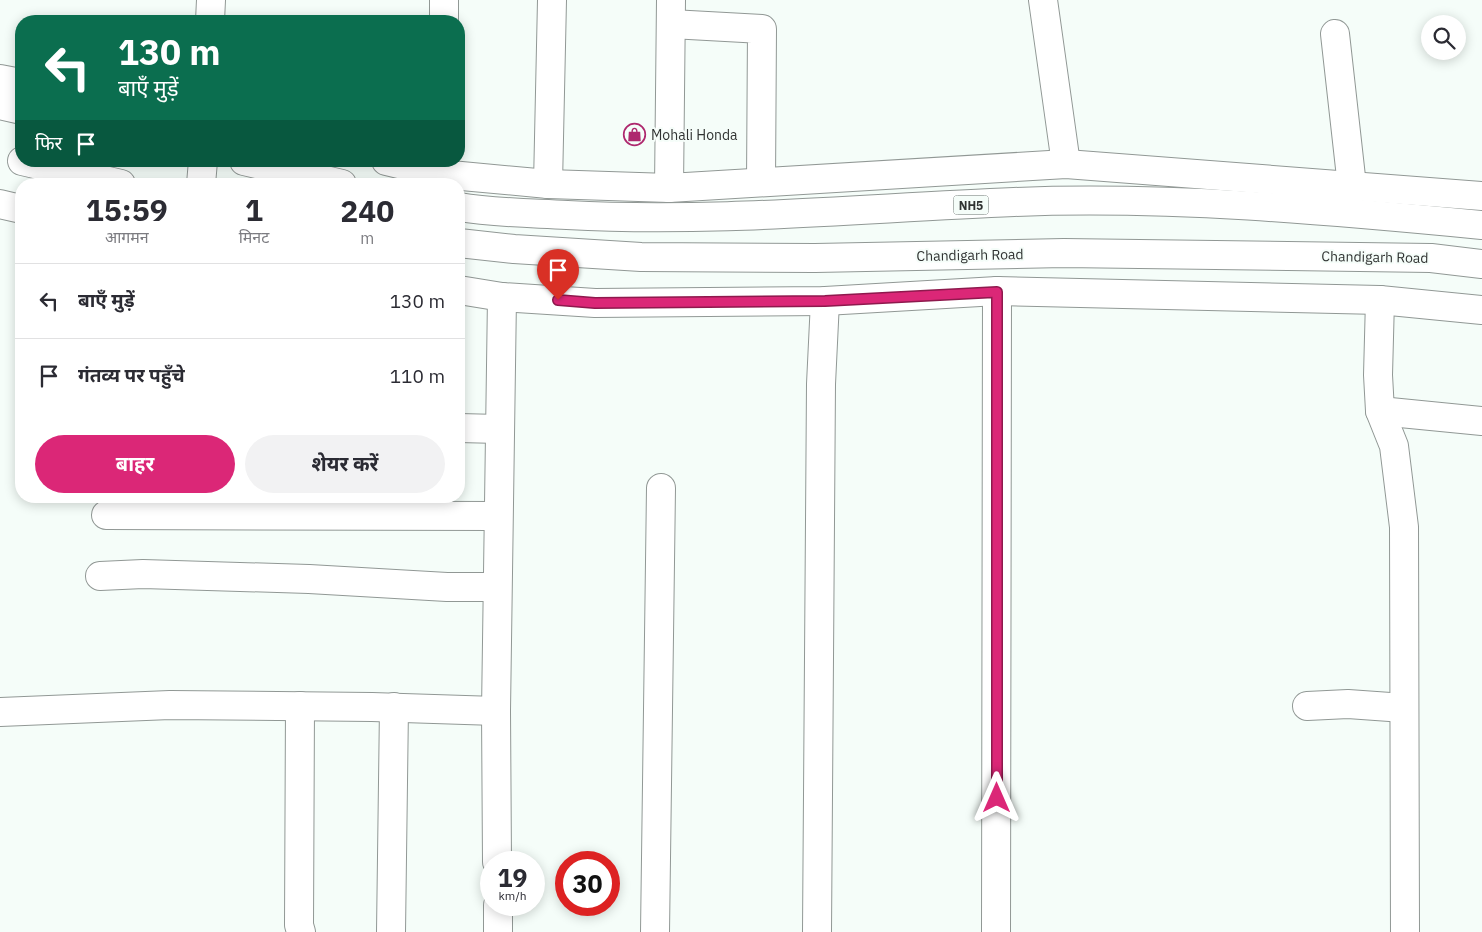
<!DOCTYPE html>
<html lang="hi">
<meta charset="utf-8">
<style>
body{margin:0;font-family:"IBM Plex Sans","Noto Sans Devanagari",sans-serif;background:#f2f2f3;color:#2b2b33;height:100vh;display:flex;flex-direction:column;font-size:19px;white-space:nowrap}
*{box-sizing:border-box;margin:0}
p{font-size:16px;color:#7c7c81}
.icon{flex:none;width:28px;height:28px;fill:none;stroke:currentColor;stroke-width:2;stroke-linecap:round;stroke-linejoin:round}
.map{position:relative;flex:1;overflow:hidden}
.details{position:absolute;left:15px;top:178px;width:450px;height:325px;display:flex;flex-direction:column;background:#fff;border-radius:20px;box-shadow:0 2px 12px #0003}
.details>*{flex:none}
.top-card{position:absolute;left:15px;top:15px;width:450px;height:152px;border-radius:20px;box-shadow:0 2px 12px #0003;background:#0b6e4f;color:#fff;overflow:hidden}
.buttons{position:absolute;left:1421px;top:15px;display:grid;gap:10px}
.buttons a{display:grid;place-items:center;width:45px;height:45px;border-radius:50%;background:#fff;box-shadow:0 2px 12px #0003;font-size:25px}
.speed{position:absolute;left:480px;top:851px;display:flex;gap:10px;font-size:25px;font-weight:700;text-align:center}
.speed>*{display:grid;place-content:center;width:65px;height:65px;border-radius:50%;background:#fff;box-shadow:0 2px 12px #0003;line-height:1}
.speed small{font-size:12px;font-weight:400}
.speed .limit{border:8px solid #d22;background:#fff;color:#111}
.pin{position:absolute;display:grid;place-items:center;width:42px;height:42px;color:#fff;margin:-51px -21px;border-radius:50% 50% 50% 0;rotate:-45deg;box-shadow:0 0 5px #0007}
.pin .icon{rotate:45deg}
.me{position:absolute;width:55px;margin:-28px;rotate:0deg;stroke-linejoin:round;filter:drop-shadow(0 0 4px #0008)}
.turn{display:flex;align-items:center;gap:18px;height:105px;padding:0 20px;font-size:22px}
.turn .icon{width:65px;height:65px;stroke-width:2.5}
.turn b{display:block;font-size:35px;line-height:42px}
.then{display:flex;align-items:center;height:48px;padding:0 20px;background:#0003;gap:10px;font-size:19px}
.eta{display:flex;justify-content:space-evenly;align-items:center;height:85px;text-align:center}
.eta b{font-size:30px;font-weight:700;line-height:35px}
.button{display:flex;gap:10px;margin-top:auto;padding:10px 20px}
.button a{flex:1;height:58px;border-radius:30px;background:#db2777;color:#fff;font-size:20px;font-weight:700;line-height:58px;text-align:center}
.button a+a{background:#f2f2f3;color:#2b2b33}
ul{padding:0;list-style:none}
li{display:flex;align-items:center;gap:15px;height:75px;padding:0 20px;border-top:1px solid #e1e1e2}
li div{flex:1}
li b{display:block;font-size:19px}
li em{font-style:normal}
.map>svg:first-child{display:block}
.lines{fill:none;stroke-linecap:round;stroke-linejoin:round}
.minor-casing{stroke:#919895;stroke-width:30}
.major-casing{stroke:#919895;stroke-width:30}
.highway-casing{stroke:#919895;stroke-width:30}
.minor{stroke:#fff;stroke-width:28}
.major{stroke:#fff;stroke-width:28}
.highway{stroke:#fff;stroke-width:28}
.route-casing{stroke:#8e194d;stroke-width:12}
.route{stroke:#db2777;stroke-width:9}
.labels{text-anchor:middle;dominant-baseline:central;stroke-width:4;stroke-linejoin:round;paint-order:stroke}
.shield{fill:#f5fdf9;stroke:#6b706e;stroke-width:1}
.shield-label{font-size:12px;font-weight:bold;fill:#303332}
.poi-label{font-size:14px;fill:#303332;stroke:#f5fdf9;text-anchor:start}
.street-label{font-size:14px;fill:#303332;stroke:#f5fdf9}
</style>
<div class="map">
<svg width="1482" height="932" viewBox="0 0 1482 932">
<rect width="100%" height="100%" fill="#f5fdf9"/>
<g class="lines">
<defs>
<g id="minor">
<path d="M1043 0 1066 164"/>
<path d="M210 21 211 0"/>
<path d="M444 21V0"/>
<path d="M671 24 762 29 761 182"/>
<path d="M1335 34 1352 186"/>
<path d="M201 184 203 161"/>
<path d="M548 184 552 0"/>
<path d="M669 188 671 0"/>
<path d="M1380 300 1378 375 1380 411 1394 446 1404 527 1405 932"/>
<path d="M1380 411 1482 421"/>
<path d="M459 428 499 429"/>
<path d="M106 515 498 516"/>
<path d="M100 576 143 574 309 579 447 587H497"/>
<path d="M300 706 299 925 301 932"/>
<path d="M1307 706 1348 704 1404 708"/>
<path d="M0 712 170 705 372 707 496 711"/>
<path d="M497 862 496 711 502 297"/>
<path d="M498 905V932"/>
<path d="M391 932 394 707"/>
<path d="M655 932 661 488"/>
<path d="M817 932 821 384 825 301"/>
<path d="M996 932 997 291"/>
</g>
<g id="major">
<path d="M0 79 21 83"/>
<path d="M386 161 440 174 548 184 669 188 1066 164 1482 196"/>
<path d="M0 204 21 209"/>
<path d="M459 290 502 297 595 303 825 301 997 291 1380 300 1482 310"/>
</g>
<g id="highway">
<path d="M0 105 21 110"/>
<path d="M22 161 121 184"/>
<path d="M244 161 342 184"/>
<path d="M459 207C494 213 531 213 567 215 716 223 865 208 1014 202 1171 196 1326 210 1482 225"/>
<path d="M459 243 514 249 641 257 815 258 1064 253 1431 258 1482 264"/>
</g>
</defs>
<!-- minor casing -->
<use href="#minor" class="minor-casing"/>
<!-- major casing -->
<use href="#major" class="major-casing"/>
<!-- highway casing -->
<use href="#highway" class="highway-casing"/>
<!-- minor -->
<use href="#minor" class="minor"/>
<!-- major -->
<use href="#major" class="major"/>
<!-- highway -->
<use href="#highway" class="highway"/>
</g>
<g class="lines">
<defs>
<path id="route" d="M558 300 595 303 825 301 997 292V798"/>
</defs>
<!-- route casing -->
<use href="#route" class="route-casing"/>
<!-- route -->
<use href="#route" class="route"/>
</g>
<!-- icons -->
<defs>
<symbol id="shop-ring" viewBox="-11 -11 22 22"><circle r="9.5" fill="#f5fdf9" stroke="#ae286e" stroke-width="1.5"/><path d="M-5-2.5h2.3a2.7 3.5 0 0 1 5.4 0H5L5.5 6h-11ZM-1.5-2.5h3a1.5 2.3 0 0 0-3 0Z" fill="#ae286e"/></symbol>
</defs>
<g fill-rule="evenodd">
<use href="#shop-ring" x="622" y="122" width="25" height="25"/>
</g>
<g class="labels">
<!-- shield labels -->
<rect class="shield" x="953.5" y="195.5" width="35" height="19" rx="4"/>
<g class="shield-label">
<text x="971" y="205">NH5</text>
</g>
<!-- poi labels -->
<g class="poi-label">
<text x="651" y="135">Mohali Honda</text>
</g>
<!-- street labels -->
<g class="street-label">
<text transform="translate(970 255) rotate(-1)">Chandigarh Road</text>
<text transform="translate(1375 257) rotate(1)">Chandigarh Road</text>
</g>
</g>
</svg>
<div class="buttons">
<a><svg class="icon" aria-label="search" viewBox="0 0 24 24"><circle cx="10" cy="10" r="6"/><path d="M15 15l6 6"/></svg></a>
</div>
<div class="speed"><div>19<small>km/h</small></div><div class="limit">30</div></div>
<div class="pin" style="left:558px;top:300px;background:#d93025"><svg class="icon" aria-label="arrive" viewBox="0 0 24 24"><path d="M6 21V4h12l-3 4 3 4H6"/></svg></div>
<svg class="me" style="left:997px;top:798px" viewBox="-20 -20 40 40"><path d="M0-17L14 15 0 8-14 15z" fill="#db2777" stroke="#fff" stroke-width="4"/></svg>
<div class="top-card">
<div class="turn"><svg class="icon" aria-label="left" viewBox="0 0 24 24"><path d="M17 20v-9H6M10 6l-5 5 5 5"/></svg><div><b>130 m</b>बाएँ मुड़ें</div></div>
<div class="then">फिर<svg class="icon" aria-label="arrive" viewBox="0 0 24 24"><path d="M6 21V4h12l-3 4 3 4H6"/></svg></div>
</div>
<section class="details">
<div class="eta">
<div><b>15:59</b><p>आगमन</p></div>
<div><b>1</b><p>मिनट</p></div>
<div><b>240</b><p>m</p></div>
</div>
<ul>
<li><svg class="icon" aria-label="left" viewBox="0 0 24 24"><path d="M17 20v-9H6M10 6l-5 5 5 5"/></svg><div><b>बाएँ मुड़ें</b></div><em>130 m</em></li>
<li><svg class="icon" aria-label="arrive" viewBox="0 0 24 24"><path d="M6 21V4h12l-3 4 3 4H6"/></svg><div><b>गंतव्य पर पहुँचे</b></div><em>110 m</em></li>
</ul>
<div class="button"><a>बाहर</a><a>शेयर करें</a></div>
</section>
</div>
